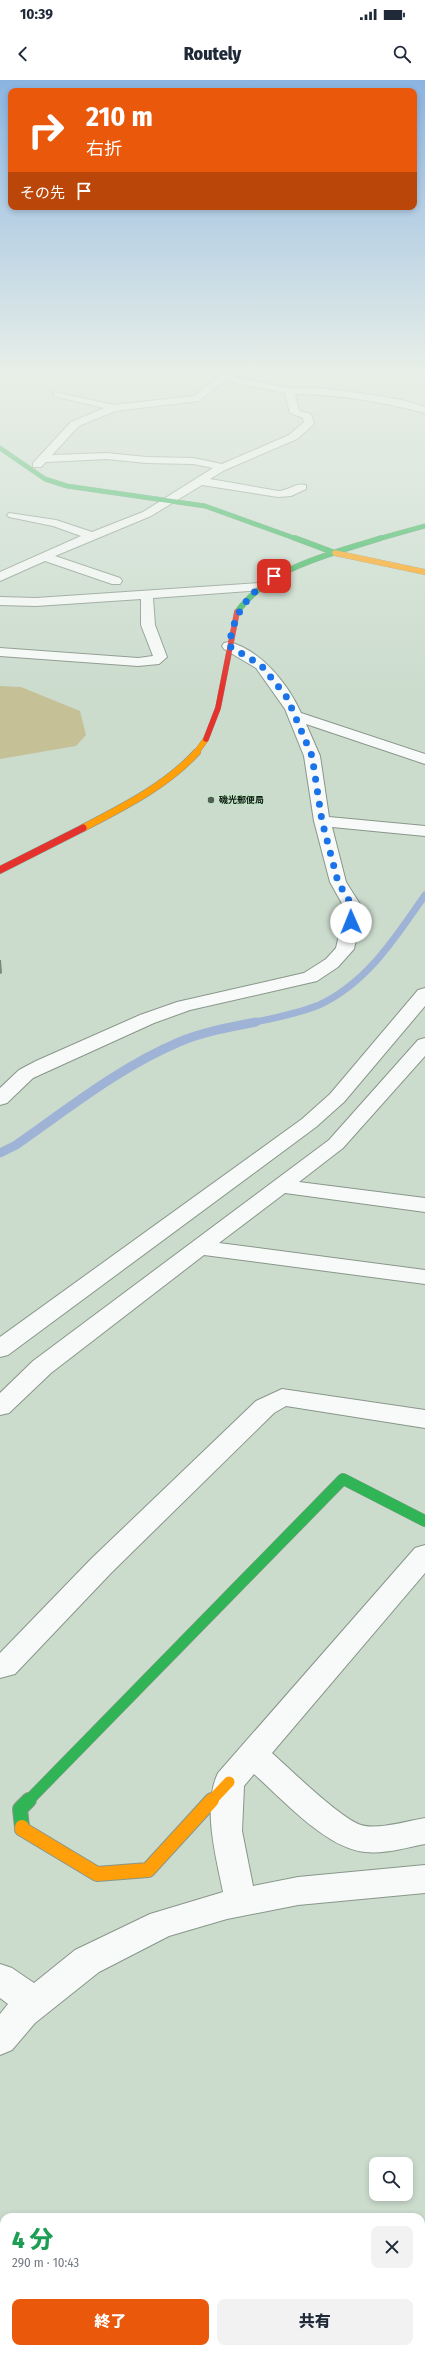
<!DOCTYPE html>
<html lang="ja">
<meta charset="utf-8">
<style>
body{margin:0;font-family:"Fira Sans Condensed","Noto Sans JP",sans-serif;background:#f2f2f3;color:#1f2937;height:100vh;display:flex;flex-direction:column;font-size:15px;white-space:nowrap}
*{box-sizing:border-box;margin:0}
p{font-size:13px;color:#747a83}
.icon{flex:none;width:22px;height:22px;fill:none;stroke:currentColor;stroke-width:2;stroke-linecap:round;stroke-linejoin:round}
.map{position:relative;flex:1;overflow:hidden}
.panel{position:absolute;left:0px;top:2133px;width:425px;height:140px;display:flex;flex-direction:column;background:#fff;border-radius:12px 12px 0 0;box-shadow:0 2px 6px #0003}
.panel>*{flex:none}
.guide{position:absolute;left:8px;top:8px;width:409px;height:122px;border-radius:8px;box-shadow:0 2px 6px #0003;background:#ea580c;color:#fff;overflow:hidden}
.fabs{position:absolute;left:369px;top:2077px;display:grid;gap:8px}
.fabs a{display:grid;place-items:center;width:44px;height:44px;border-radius:8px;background:#fff;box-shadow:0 2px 6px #0003;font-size:20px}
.pin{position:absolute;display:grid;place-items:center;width:34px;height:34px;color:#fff;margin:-17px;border-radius:8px;box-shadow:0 2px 6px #0006}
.me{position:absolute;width:44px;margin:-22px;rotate:359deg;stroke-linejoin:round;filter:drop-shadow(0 0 3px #0008)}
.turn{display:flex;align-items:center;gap:14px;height:84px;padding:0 12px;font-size:18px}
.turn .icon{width:52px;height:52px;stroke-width:2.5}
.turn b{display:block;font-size:28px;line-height:34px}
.then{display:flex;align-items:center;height:38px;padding:0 12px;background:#0003;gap:8px;font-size:15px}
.round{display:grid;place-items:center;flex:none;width:42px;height:42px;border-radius:8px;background:#f2f2f3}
.summary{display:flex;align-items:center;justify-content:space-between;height:68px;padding:0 12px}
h1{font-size:24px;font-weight:800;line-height:30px;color:#1e9e55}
.button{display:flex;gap:8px;margin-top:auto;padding:8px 12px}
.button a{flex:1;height:46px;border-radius:8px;background:#ea580c;color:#fff;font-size:16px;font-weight:800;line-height:46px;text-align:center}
.button a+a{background:#f2f2f3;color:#1f2937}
.status{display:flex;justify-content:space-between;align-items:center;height:28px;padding:0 20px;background:#fff;direction:ltr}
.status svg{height:11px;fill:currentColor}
header{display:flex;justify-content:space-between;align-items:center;height:52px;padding:0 12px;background:#fff;font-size:18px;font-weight:800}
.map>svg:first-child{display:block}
.forest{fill:#c6c097}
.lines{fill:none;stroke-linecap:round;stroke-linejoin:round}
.stream-far1{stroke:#9fb3d6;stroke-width:7}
.stream{stroke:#9fb3d6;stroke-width:9}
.street-casing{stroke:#89968a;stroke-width:2}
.fast-far3-casing{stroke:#89968a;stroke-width:5}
.fast-far2-casing{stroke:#89968a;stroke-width:6}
.fast-far1-casing{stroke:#89968a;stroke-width:12}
.fast-casing{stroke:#89968a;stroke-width:16}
.slow-far3-casing{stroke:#89968a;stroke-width:6}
.slow-far2-casing{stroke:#89968a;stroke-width:8}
.slow-far1-casing{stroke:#89968a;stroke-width:12}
.slow-casing{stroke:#89968a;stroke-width:16}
.jam-far1-casing{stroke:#89968a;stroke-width:6}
.jam-casing{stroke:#89968a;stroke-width:8}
.street{fill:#f7faf8;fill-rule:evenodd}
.fast-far3{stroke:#30b455;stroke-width:4.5}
.fast-far2{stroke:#30b455;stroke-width:5.5}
.fast-far1{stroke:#30b455;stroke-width:11}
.fast{stroke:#30b455;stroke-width:14}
.slow-far3{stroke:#ff9f0a;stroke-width:5.5}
.slow-far2{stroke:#ff9f0a;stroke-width:7}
.slow-far1{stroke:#ff9f0a;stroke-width:11}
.slow{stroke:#ff9f0a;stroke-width:14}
.jam-far1{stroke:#e5322d;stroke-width:5.5}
.jam{stroke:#e5322d;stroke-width:7}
.shaded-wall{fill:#7e877a}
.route{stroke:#1a73e8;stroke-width:7;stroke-dasharray:0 12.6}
.poi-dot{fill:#515f53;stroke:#c3e4c7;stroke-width:1.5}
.labels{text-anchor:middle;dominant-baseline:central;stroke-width:3;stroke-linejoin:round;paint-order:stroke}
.far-poi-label{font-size:9px;font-weight:bold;fill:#0f1b11;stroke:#c3e4c7;text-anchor:start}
</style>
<div class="status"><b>10:39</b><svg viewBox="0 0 49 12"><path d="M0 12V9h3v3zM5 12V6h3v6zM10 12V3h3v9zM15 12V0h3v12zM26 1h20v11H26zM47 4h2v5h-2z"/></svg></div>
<header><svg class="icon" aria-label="back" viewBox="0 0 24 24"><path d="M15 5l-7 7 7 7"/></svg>Routely<svg class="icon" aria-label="search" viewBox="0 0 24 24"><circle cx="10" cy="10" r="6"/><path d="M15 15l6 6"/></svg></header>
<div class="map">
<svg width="425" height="2273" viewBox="0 0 425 2273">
<rect width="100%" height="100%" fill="#cbdccd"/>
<!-- forest -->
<path class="forest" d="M0 606 21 607 80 631 86 655 76 666 0 679Z"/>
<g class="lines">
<!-- stream-far1 -->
<path class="stream-far1" d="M251 943C274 938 297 934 319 925 367 903 396 857 425 815"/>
<!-- stream -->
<path class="stream" d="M0 1073 16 1065C69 1028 120 987 179 962 203 952 230 947 256 942"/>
<defs>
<g id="street">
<path d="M0 291H20L0 296Z"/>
<path d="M230 291H242L233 297 289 308H320L366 314 402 320 425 327V333C382 322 339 314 295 314L299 331 311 334 314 343 313 345 297 359 225 390 210 399 278 411C288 411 296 402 306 405V409L291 416 278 417 202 405 151 436 55 476 120 498 122 501 120 504H112L45 481 0 501V492L81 456 53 446 9 437 7 435 9 433 56 440 92 452 143 432 213 388 193 384 146 383 107 379 46 382 41 387H33V383L71 342 104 328 54 316V312L114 325 194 316 217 298ZM225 301 285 313 290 333 303 338 304 342 289 355 222 384 193 378 146 377 107 373 52 375 79 346 115 331 199 321Z"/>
<path d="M259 503 263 504 265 507 263 510 153 518 155 545 167 577 159 584 138 586 0 576V568L138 578 153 576 141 545V519L36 526 0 525V517L36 518Z"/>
<path d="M229 562C261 570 288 604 301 633L425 674V684L306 644 320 676 329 737 425 746V756L332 747 346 802 363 829 354 869 338 887 317 901 190 930 154 943 33 998 7 1023 0 1025V1008L19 990 36 981 140 935 177 922 304 893 326 879 336 868 345 829 330 802 314 741 304 676 285 629 256 588 224 569 222 566 224 563Z"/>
<path d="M425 908V926L344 1022 316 1047 8 1275 0 1277V1257L302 1039 330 1014 418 910Z"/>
<path d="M425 958V976L343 1068 299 1102 425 1118V1132L285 1113 219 1163 425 1190V1204L204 1175 51 1293 9 1333 0 1335V1313L33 1281 329 1060 418 960Z"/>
<path d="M282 1309 425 1330V1348L286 1326 274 1333 111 1493 15 1594 0 1598V1573L91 1479 256 1321Z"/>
<path d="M425 1465V1493L272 1673C291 1690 340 1738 361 1745 377 1750 408 1741 425 1738V1764C405 1768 385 1774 365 1772 327 1769 282 1719 254 1694L244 1706 242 1751 253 1806 298 1797 425 1785V1813L298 1825 227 1839 169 1856 99 1892 35 1943 12 1970 0 1975V1934L8 1924 0 1918V1884L12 1888 34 1903 75 1870 150 1834 223 1812C216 1777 202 1726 218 1693L415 1468Z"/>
</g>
<g id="fast-far3">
<path d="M0 368 45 399 67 406 205 426 297 459"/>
<path d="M378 459 425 446"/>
</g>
<g id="fast-far2">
<path d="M295 458 335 473"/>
<path d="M237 532C271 486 329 475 381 458"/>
</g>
<path id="fast-far1" d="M28 1721 343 1399 425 1441"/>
<path id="fast" d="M22 1747 20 1729 29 1720"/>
<g id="slow-far3">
<path d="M335 473 425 492"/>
<path d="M196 673 206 659"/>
</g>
<path id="slow-far2" d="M83 748C123 727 166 706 197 672"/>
<path id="slow-far1" d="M211 1721 229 1702"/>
<path id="slow" d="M22 1747V1749L97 1794 148 1790 212 1720"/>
<path id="jam-far1" d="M206 659 218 628 237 532"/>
<path id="jam" d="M0 790 83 748"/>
</defs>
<!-- street casing -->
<use href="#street" class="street-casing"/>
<!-- fast-far3 casing -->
<use href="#fast-far3" class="fast-far3-casing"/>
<!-- fast-far2 casing -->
<use href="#fast-far2" class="fast-far2-casing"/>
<!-- fast-far1 casing -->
<use href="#fast-far1" class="fast-far1-casing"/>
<!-- fast casing -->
<use href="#fast" class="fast-casing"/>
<!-- slow-far3 casing -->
<use href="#slow-far3" class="slow-far3-casing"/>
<!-- slow-far2 casing -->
<use href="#slow-far2" class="slow-far2-casing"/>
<!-- slow-far1 casing -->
<use href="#slow-far1" class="slow-far1-casing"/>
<!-- slow casing -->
<use href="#slow" class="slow-casing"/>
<!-- jam-far1 casing -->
<use href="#jam-far1" class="jam-far1-casing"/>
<!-- jam casing -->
<use href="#jam" class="jam-casing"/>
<!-- street -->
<use href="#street" class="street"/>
<!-- fast-far3 -->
<use href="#fast-far3" class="fast-far3"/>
<!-- fast-far2 -->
<use href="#fast-far2" class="fast-far2"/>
<!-- fast-far1 -->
<use href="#fast-far1" class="fast-far1"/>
<!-- fast -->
<use href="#fast" class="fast"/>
<!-- slow-far3 -->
<use href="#slow-far3" class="slow-far3"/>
<!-- slow-far2 -->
<use href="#slow-far2" class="slow-far2"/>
<!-- slow-far1 -->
<use href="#slow-far1" class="slow-far1"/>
<!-- slow -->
<use href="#slow" class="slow"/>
<!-- jam-far1 -->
<use href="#jam-far1" class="jam-far1"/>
<!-- jam -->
<use href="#jam" class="jam"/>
</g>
<!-- shaded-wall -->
<path class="shaded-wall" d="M0 880H1L2 893 0 894Z"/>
<!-- sky -->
<linearGradient id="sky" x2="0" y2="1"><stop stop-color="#8bb4e1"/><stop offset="0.48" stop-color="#e8efe8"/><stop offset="1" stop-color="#e8efe8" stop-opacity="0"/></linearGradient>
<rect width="425" height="609" fill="url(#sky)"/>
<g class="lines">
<!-- route -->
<path class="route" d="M274 496C247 515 234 533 229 566L261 585 286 616 292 629 312 676 322 741 338 802 354 829 351 842"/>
</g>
<!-- markers -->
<circle class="poi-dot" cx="211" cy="720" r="4"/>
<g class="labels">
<!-- far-poi labels -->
<g class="far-poi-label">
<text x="219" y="720">磯光郵便局</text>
</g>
</g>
</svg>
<div class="fabs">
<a><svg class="icon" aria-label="search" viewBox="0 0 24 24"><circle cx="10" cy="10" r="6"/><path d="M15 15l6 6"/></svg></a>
</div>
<div class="pin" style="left:274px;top:496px;background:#d93025"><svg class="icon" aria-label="arrive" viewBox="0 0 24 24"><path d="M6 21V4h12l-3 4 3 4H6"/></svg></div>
<svg class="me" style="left:351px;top:842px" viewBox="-20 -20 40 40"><circle r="19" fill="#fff"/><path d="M0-13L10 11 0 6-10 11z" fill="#1a73e8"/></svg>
<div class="guide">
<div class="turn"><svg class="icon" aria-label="right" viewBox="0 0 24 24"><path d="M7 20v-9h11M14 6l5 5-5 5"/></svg><div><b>210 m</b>右折</div></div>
<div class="then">その先<svg class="icon" aria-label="arrive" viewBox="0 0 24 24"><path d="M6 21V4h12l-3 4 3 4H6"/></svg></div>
</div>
<section class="panel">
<div class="summary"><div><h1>4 分</h1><p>290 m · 10:43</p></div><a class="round"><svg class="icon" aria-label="close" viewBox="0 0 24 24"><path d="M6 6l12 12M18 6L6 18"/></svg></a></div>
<div class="button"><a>終了</a><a>共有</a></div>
</section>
</div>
